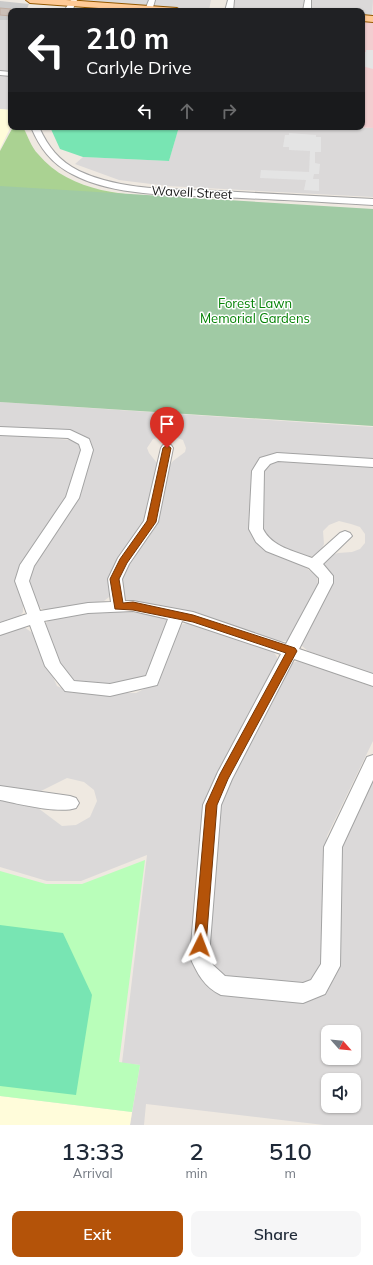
<!DOCTYPE html>
<style>
body{margin:0;font-family:Mulish,sans-serif;background:#f6f6f7;color:#1f2937;height:100vh;display:flex;flex-direction:column;font-size:15px;white-space:nowrap}
*{box-sizing:border-box;margin:0}
p{font-size:13px;color:#747a83}
.icon{flex:none;width:22px;height:22px;fill:none;stroke:currentColor;stroke-width:2;stroke-linecap:round;stroke-linejoin:round}
.map{position:relative;height:1125px;overflow:hidden}
.sheet{display:flex;flex-direction:column;background:#fff;flex:1}
.sheet>*{flex:none}
.guide{position:absolute;left:8px;top:8px;width:357px;height:122px;border-radius:8px;box-shadow:0 1px 3px #0004;background:#202124;color:#fff;overflow:hidden}
.needle{width:26px;rotate:117deg}
.controls{position:absolute;left:321px;top:1025px;display:grid;gap:8px}
.controls a{display:grid;place-items:center;width:40px;height:40px;border-radius:8px;background:#fff;box-shadow:0 1px 3px #0004;font-size:20px}
.pin{position:absolute;display:grid;place-items:center;width:34px;height:34px;color:#fff;margin:-41px -17px;border-radius:50% 50% 50% 0;rotate:-45deg;box-shadow:0 0 4px #0007}
.pin .icon{rotate:45deg}
.me{position:absolute;width:44px;margin:-22px;rotate:3deg;stroke-linejoin:round;filter:drop-shadow(0 0 3px #0008)}
.turn{display:flex;align-items:center;gap:14px;height:84px;padding:0 12px;font-size:18px}
.turn .icon{width:52px;height:52px;stroke-width:2.5}
.turn b{display:block;font-size:28px;line-height:34px}
.lanes{display:flex;align-items:center;height:38px;padding:0 12px;background:#0003;justify-content:center;gap:20px;direction:ltr}
.lanes .off{opacity:.35}
.eta{display:flex;justify-content:space-evenly;align-items:center;height:68px;text-align:center}
.eta b{font-size:24px;font-weight:600;line-height:28px}
.cta{display:flex;gap:8px;margin-top:auto;padding:8px 12px}
.cta a{flex:1;height:46px;border-radius:8px;background:#b45309;color:#fff;font-size:16px;font-weight:600;line-height:46px;text-align:center}
.cta a+a{background:#f6f6f7;color:#1f2937}
.map>svg:first-child{display:block}
.residential{fill:#dbd9d9;fill-rule:evenodd}
.commercial{fill:#f2ced0}
.education{fill:#fffcda}
.religious{fill:#cacaca}
.forest{fill:#aad292}
.cemetery{fill:#a0caa4}
.park{fill:#b9feba}
.pitch{fill:#78e5b3}
.parking{fill:#e4e4e4}
.building{fill:#cbbfb7;stroke:#c1aea2}
.lines{fill:none;stroke-linecap:round;stroke-linejoin:round}
.minor-casing{stroke:#a3a3a3;stroke-width:2}
.major-casing{stroke:#955900;stroke-width:2}
.minor{fill:#fff;fill-rule:evenodd}
.major{fill:#ffca96;fill-rule:evenodd}
.route{fill:#b45309;stroke:#753606}
.labels{text-anchor:middle;dominant-baseline:central;stroke-width:3;stroke-linejoin:round;paint-order:stroke}
.far-street-label{font-size:13px;fill:#1c1c1c;stroke:#fff}
.far-park-label{font-size:13px;fill:#038204;stroke:#fff}
</style>
<div class="map">
<svg width="373" height="1125" viewBox="0 0 373 1125">
<rect width="100%" height="100%" fill="#efe9e1"/>
<!-- residential -->
<g class="residential">
<path d="M79 0H150L146 7Z"/>
<path d="M155 0H211L209 10 158 9 153 7Z"/>
<path d="M233 0H305L304 11H233Z"/>
<path d="M312 0H373L372 17H362V11H312Z"/>
<rect x="0" y="20" width="11" height="52"/>
<path d="M0 75H11V110L0 109Z"/>
<path d="M179 127 373 128V197L167 186 119 180 75 164 83 157 169 161Z"/>
<path d="M0 402 373 427V459L281 453 261 459 249 527 255 540 269 552 302 565 317 576 318 584 292 637 287 641H279L204 616 174 608 125 601 121 596 120 580 167 469 173 461 185 452 186 448 183 440 169 435 153 439 147 448 149 453 157 463 158 471 147 516 120 557 109 597 104 601 51 610 42 609 37 606 29 583 30 573 33 564 81 494 91 454 83 437 0 427Z"/>
<path d="M0 434 71 440 78 444 82 450 65 501 18 569 17 583 23 605V612L19 617 0 624Z"/>
<path d="M281 460 373 466V674L308 651 301 645 324 567V563L330 556 338 553 352 552 360 549 365 543V534L360 527 351 524 339 521 329 525 323 531 324 544 319 554 306 558 282 549 264 535 261 523 265 470 268 465Z"/>
<path d="M92 612H128L164 616 168 621V628L145 677 133 682 87 684 75 683 66 678 46 629 45 624 50 619Z"/>
<path d="M189 623 273 651 277 657V662L215 777 206 800 191 956 195 970 205 984 222 994 238 997 302 1002 319 995 331 982 338 967V860L345 834 373 775V1125H324L146 1104 144 1125H130L140 1065 122 1063 147 855 81 881H47L0 867V800L38 808 62 826 76 825 90 817 97 801 94 790 84 782 67 778 41 791 20 790 0 786V635L24 627 34 634 57 686 73 693H136L150 686 161 674 179 628 183 624ZM328 1032H354V1058H328ZM328 1080H354V1106H328Z"/>
<path d="M300 660 373 687V741L327 836 322 872V966L311 980 298 985 227 979 214 969 208 957 218 821 223 792 287 670 293 663Z"/>
</g>
<!-- commercial -->
<path class="commercial" d="M362 22H373V128L354 127H362Z"/>
<!-- education -->
<g class="education">
<path d="M0 109 11 110V126L0 149Z"/>
<path d="M0 1096 132 1112 130 1125H0Z"/>
</g>
<!-- religious -->
<path class="religious" d="M0 1 29 4 26 11H11V20H0Z"/>
<!-- forest -->
<path class="forest" d="M13 127H23C28 136 31 147 38 154 71 194 128 195 175 198L172 211 0 230V151Z"/>
<!-- cemetery -->
<path class="cemetery" d="M0 186 373 209V426L0 402Z"/>
<!-- park -->
<path class="park" d="M145 860 119 1062 140 1065 132 1112 0 1096V871L46 884H82Z"/>
<!-- pitch -->
<g class="pitch">
<path d="M50 127H179L169 161 83 157 60 149Z"/>
<path d="M0 925 63 933 92 995 76 1095 0 1086Z"/>
</g>
<!-- parking -->
<g class="parking">
<path d="M366 50H373V69L362 66V52H366Z"/>
<path d="M289 133 316 135V137H321V152H315V163L320 164 319 174H314L313 179H319V191L304 190 306 180 260 178 261 170 309 172 310 151 289 150V147H283L285 135H289Z"/>
</g>
<!-- building -->
<path class="building" d="M0 8 11 9V16L0 15Z"/>
<g class="lines">
<defs>
<g id="minor">
<path d="M71 0H77L72 11H64Z"/>
<path d="M149 0H155L152 11 145 10Z"/>
<path d="M228 0H234L233 11H225Z"/>
<path d="M305 0H311V11H303Z"/>
<path d="M0 71 11 72V76L0 75Z"/>
<path d="M31 127H39C48 147 59 161 79 171 121 191 173 189 219 191 270 194 322 196 373 199V205C321 202 270 199 218 197 173 195 112 196 72 174 51 163 40 148 31 127Z"/>
<path d="M0 427 70 430 89 439 93 450 79 498 34 566 29 581 40 611 88 603 111 602 108 579 118 558 144 521 161 448 163 445H171L173 448 158 522 129 564 122 579 125 601H133L193 612 286 644 319 583V578L309 568 266 551 256 542 249 529 252 471 260 458 277 453 373 459V467L278 461 270 464 264 471 263 529C272 547 294 551 312 558L340 533 345 531 350 533 352 536 323 564 333 576V583L299 649 373 674V686L294 659 232 779 221 805 209 956 213 965 225 976 303 983 311 980 321 964 324 847 367 757 373 755V780L342 847 340 966 325 994 303 1003 221 995C204 987 197 973 190 957L203 805 218 772 281 654 182 621 157 685 110 696 65 691 45 666 30 625 0 635V623L27 614 15 581 20 565 66 497 81 450 79 444 68 438 0 435ZM133 611 168 619 146 676 110 684 74 681 60 663 44 621 88 613Z"/>
<path d="M0 786 70 796 76 798 79 803 76 808C59 814 19 804 0 800Z"/>
</g>
<g id="major">
<path d="M26 0H66L177 8 182 11H140L30 3Z"/>
<path d="M362 15 373 16V22L362 21Z"/>
</g>
</defs>
<!-- minor casing -->
<use href="#minor" class="minor-casing"/>
<!-- major casing -->
<use href="#major" class="major-casing"/>
<!-- minor -->
<use href="#minor" class="minor"/>
<!-- major -->
<use href="#major" class="major"/>
</g>
<!-- route -->
<path class="route" d="M167 445 171 448 156 522 127 563 119 579 123 603 133 602 193 615 295 648 297 651 228 779 217 805 206 945 204 949 200 951 196 949 194 945 206 805 220 774 286 653 193 622 133 610 115 609 110 579 120 559 147 521 163 448Z"/>
<g class="labels">
<!-- far-street labels -->
<g class="far-street-label">
<text transform="translate(192 192) rotate(3)">Wavell Street</text>
</g>
<!-- far-park labels -->
<g class="far-park-label">
<text x="255" y="303">Forest Lawn<tspan x="255" dy="15">Memorial Gardens</tspan></text>
</g>
</g>
</svg>
<div class="controls">
<a><svg class="needle" viewBox="-14 -14 28 28"><path d="M0-13l5 13h-10z" fill="#e53935"/><path d="M0 13l5-13h-10z" fill="#747a83"/></svg></a>
<a><svg class="icon" aria-label="sound" viewBox="0 0 24 24"><path d="M4 9h4l5-4v14l-5-4H4zM17 9q2 3 0 6"/></svg></a>
</div>
<div class="pin" style="left:167px;top:448px;background:#d93025"><svg class="icon" aria-label="arrive" viewBox="0 0 24 24"><path d="M6 21V4h12l-3 4 3 4H6"/></svg></div>
<svg class="me" style="left:200px;top:945px" viewBox="-20 -20 40 40"><path d="M0-17L14 15 0 8-14 15z" fill="#b45309" stroke="#fff" stroke-width="4"/></svg>
<div class="guide">
<div class="turn"><svg class="icon" aria-label="left" viewBox="0 0 24 24"><path d="M17 20v-9H6M10 6l-5 5 5 5"/></svg><div><b>210 m</b>Carlyle Drive</div></div>
<div class="lanes"><svg class="icon" aria-label="left" viewBox="0 0 24 24"><path d="M17 20v-9H6M10 6l-5 5 5 5"/></svg><svg class="icon off" aria-label="ahead" viewBox="0 0 24 24"><path d="M12 20V5M6 11l6-6 6 6"/></svg><svg class="icon off" aria-label="right" viewBox="0 0 24 24"><path d="M7 20v-9h11M14 6l5 5-5 5"/></svg></div>
</div>
</div>
<section class="sheet">
<div class="eta">
<div><b>13:33</b><p>Arrival</p></div>
<div><b>2</b><p>min</p></div>
<div><b>510</b><p>m</p></div>
</div>
<div class="cta"><a>Exit</a><a>Share</a></div>
</section>
